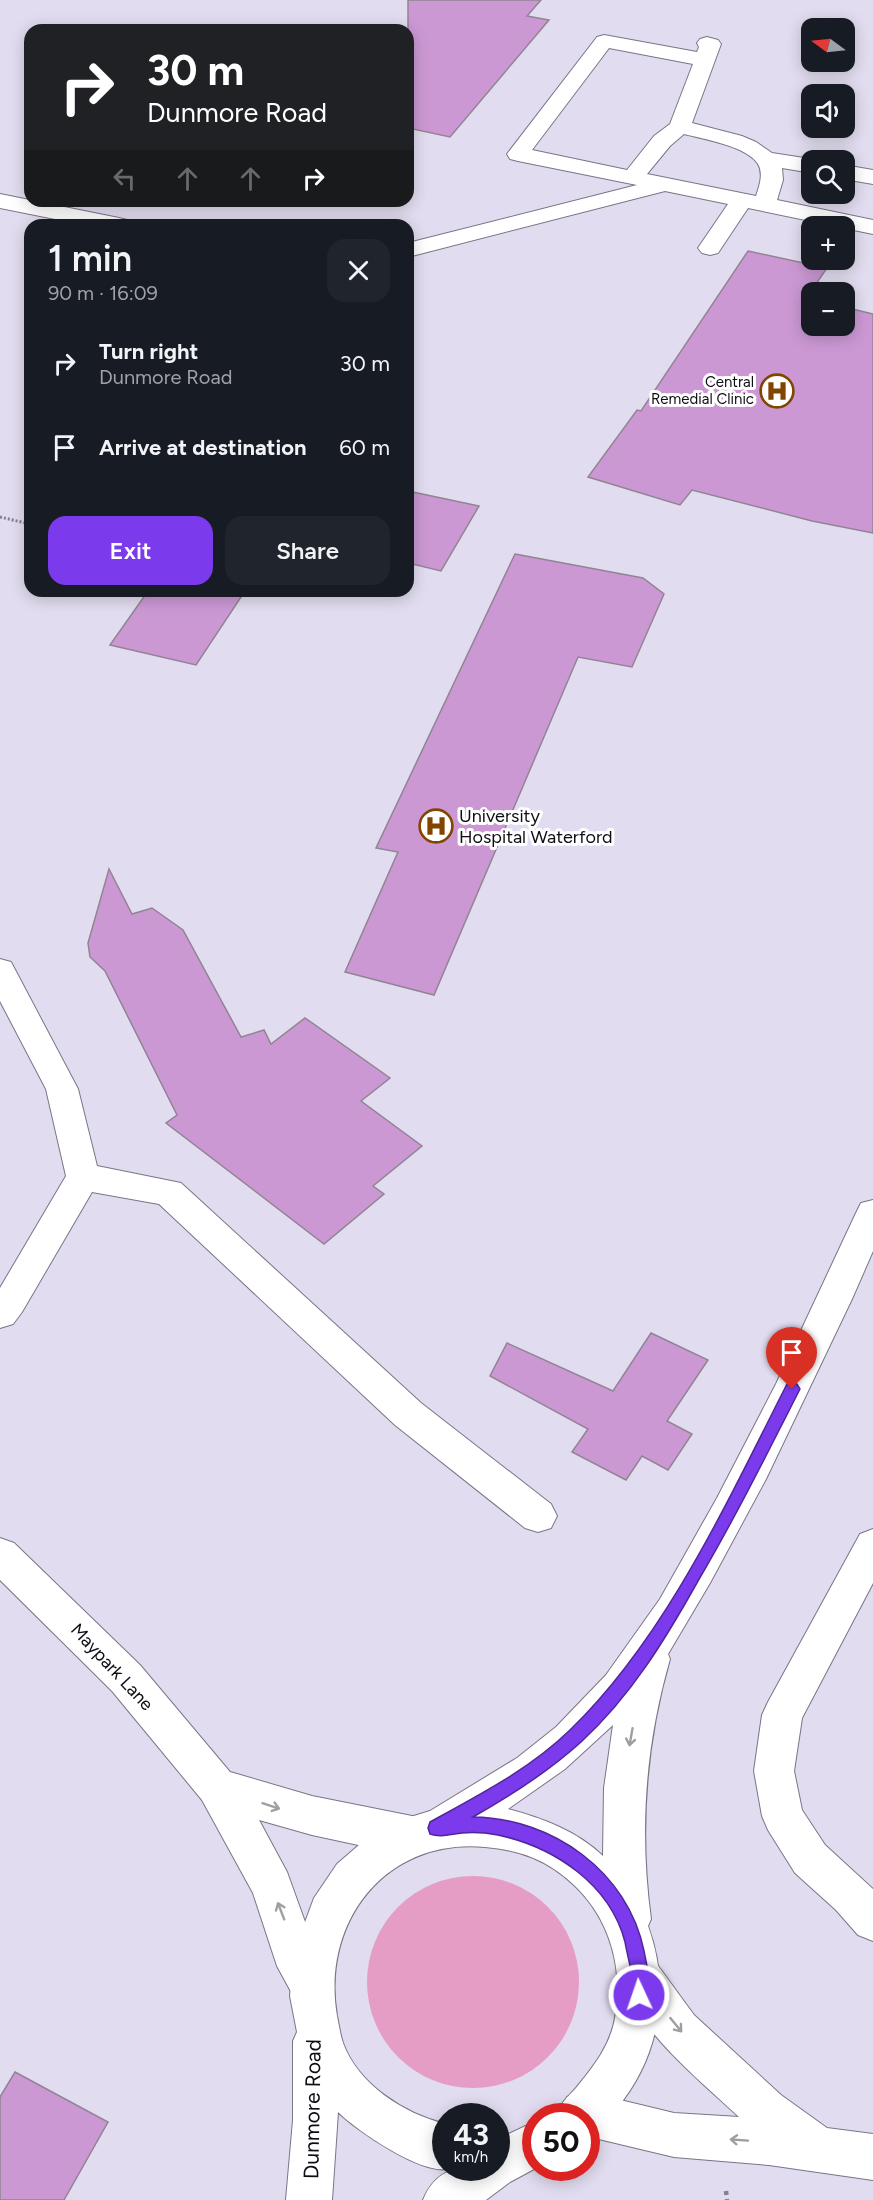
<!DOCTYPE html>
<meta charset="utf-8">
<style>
body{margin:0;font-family:Figtree,sans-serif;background:#20242c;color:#f1f3f6;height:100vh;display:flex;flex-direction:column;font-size:22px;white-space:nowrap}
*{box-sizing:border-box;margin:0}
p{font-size:20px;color:#9ea1a6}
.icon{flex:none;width:33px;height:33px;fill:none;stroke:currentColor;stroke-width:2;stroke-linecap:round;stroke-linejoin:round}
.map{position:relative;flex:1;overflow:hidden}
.panel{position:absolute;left:24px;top:219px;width:390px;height:378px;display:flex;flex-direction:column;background:#171b24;border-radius:18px;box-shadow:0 3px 15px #0003}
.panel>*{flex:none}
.guide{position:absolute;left:24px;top:24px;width:390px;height:183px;border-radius:18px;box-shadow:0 3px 15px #0003;background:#202124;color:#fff;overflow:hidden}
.needle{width:39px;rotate:285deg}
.buttons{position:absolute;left:801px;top:18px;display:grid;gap:12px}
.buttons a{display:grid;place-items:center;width:54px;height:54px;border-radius:12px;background:#171b24;box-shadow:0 3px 15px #0003;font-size:30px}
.speed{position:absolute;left:432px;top:2103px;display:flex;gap:12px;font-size:30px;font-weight:700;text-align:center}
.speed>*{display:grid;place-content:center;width:78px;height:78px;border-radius:50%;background:#171b24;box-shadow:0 3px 15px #0003;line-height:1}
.speed small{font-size:15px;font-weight:400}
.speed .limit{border:9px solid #d22;background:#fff;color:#111}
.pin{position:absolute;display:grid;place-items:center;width:51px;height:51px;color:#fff;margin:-62px -26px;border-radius:50% 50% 50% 0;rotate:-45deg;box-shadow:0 0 6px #0007}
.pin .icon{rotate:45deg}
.me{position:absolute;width:66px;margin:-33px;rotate:357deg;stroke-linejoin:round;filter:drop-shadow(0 0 4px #0008)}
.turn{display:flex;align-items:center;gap:21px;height:126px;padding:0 24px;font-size:27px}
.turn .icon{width:78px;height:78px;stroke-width:2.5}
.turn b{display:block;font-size:42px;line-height:51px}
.lanes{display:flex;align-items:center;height:57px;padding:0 24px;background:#0003;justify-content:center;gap:30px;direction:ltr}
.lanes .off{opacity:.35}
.round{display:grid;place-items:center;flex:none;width:63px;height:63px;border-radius:18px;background:#20242c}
.head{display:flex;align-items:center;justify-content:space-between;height:102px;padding:0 24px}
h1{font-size:36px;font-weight:600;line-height:45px}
.cta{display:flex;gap:12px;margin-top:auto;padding:12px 24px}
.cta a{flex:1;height:69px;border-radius:18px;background:#7c3aed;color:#fff;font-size:24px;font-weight:600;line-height:69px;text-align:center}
.cta a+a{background:#20242c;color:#f1f3f6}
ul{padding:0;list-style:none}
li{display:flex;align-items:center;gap:18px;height:84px;padding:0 24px}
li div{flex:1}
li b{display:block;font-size:22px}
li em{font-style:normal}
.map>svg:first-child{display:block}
.green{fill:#e69dc5}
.building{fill:#cb98d4;stroke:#918493;stroke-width:1.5}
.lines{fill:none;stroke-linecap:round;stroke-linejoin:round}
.service-casing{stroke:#7a7586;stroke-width:2}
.tertiary-casing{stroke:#7a7586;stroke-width:2}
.secondary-casing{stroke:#7a7586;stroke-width:2}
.path-far1{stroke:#84818e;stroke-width:3;stroke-dasharray:2 2;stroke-linecap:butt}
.path{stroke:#84818e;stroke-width:4.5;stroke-dasharray:4 4;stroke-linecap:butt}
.service{fill:#fff;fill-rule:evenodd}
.tertiary{fill:#fff;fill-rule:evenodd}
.secondary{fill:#fff;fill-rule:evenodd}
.oneway{stroke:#9f9ea1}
.route{fill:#7c3aed;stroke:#51269a;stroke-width:1.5}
.labels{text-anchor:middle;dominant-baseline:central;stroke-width:6;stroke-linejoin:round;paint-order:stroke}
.far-poi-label{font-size:15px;fill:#0e0d13;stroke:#fff;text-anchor:end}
.poi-label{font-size:18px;fill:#0e0d13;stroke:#fff;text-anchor:start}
.street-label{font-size:18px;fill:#0e0d13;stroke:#fff}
.near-street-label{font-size:21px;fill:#0e0d13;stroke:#fff}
</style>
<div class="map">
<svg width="873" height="2200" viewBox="0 0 873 2200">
<rect width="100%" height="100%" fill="#e1dcef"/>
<!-- green -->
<circle class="green" cx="473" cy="1982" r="106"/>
<!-- building -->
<g class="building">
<path d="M408 0H541L527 16 549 20 450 137 408 128Z"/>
<path d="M748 251 827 268 807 297 812 298V326H844V307L873 314V533L812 521 692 490 680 505 588 477 637 410 641 411Z"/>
<path d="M408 491 479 506 441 571 408 563Z"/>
<path d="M515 554 643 578 664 594 632 667 578 657 434 995 345 972 398 852 376 848Z"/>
<path d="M148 591H245L196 665 110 645Z"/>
<path d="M109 869 132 914 152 908 183 930 241 1037 264 1030 271 1044 305 1018 390 1078 361 1101 422 1146 373 1186 384 1194 324 1244 166 1123 177 1115 105 971 90 957 88 943Z"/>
<path d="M651 1333 708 1360 667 1421 692 1434 668 1470 642 1456 626 1480 572 1452 588 1429 490 1376 507 1343 613 1391Z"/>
<path d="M15 2072 108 2122 64 2200H0V2097Z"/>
</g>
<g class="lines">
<defs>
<g id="service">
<path d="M604 35 697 52 699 47 697 43 700 39 707 37 718 40 721 44 692 123 742 136 756 142 772 153 817 160H812V173L782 168 783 180 777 200 873 220V234L748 208 718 253 710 255 702 253 698 248 728 204 665 191 408 257V243L637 185 518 161 510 159 507 154 597 37ZM609 48 693 64 670 124 654 136 627 170 532 150ZM684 134C703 139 747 146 758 164 764 174 759 187 756 196L647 174 670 146Z"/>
<path d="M844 165 873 170V184L844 179Z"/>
<path d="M0 194 119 218 127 220 130 225H85L0 208Z"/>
<path d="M0 959 11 962 78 1089 97 1166 181 1183 421 1403 551 1504 557 1516 551 1528 538 1532 525 1528 395 1425 159 1204 92 1192 22 1312 13 1324 0 1328V1288L66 1176 46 1089 0 1001Z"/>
</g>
<g id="tertiary">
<path d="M873 1529V1583L802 1718 794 1771 802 1810 825 1845 873 1889V1941L858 1935 836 1910 795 1873 768 1830 762 1816 754 1771 762 1715 768 1702 860 1534Z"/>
<path d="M0 1538 14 1543 140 1665 230 1772 312 1796 412 1816 427 1822 433 1836 427 1850 412 1856 386 1851 312 1835 259 1820 287 1872 317 1955 332 1984 325 1999 310 2005 295 1999 277 1966 253 1893 202 1800 112 1691 0 1580Z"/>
<path d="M641 1957 656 1963 694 2015 781 2095 827 2128 873 2134V2180L769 2165 674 2157 586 2136V2116H562L561 2113 567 2097 583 2091 674 2113 739 2117C695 2076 643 2035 619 1978L626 1963Z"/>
</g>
<g id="secondary">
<path d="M873 1200V1251L852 1299 766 1479 710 1583 668 1654 670 1659C645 1746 639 1830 651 1919L648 1926C671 1989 660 2056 617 2108 608 2119 600 2129 586 2135V2116H556C561 2102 566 2099 576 2088 594 2066 610 2046 615 2018 624 1969 610 1919 574 1885 548 1860 520 1850 485 1847 386 1838 321 1921 337 2016 339 2025 340 2034 343 2043 358 2084 404 2114 446 2124V2168H451C425 2178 356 2130 338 2112L332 2200H286L293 2120V2041L297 2032 290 1996 294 1952 314 1898 337 1864 367 1838 404 1819 430 1811 517 1758 556 1727 606 1675 660 1599 717 1498 776 1384 856 1213 861 1203ZM613 1725 604 1788 603 1856C577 1831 542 1818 508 1809L565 1769Z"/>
<path d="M536 2121V2168L510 2182 486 2200H423C438 2164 462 2168 496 2168V2140Z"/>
</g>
</defs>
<!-- service casing -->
<use href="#service" class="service-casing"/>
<!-- tertiary casing -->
<use href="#tertiary" class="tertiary-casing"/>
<!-- secondary casing -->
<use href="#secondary" class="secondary-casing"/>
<!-- path-far1 -->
<path class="path-far1" d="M0 517 30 524"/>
<!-- path -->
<path class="path" d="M726 2191 727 2200"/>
<!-- service -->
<use href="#service" class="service"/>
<!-- tertiary -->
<use href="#tertiary" class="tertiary"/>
<!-- secondary -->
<use href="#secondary" class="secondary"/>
</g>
<!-- one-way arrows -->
<defs><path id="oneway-shaft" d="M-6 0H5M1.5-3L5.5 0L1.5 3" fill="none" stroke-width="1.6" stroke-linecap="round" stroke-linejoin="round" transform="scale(1.5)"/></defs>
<g class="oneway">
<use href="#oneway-shaft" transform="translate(631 1737) rotate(100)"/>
<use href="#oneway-shaft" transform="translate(271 1806) rotate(18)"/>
<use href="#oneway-shaft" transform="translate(281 1911) rotate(-111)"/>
<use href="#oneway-shaft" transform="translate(676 2025) rotate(51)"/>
<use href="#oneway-shaft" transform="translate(739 2140) rotate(-176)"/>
</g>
<!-- route -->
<path class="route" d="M792 1382 797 1384 800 1389C767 1454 735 1518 698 1581 665 1640 631 1696 581 1742 548 1772 512 1795 473 1817 553 1818 628 1872 644 1951 647 1968 653 1984 646 2001L639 2003 633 2001C630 1993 632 1987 632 1978 631 1967 627 1954 625 1942 610 1884 554 1847 498 1835 487 1833 474 1832 462 1833 451 1834 441 1838 430 1834L428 1828 430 1822C479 1795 530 1769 570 1730 666 1637 727 1502 787 1384Z"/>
<!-- icons -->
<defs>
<symbol id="hospital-ring" viewBox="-11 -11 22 22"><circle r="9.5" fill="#fff" stroke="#824500" stroke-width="1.5"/><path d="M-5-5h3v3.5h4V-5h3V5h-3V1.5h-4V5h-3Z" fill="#824500"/></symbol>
</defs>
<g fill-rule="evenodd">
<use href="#hospital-ring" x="758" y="372" width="38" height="38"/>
<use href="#hospital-ring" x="417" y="807" width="38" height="38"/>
</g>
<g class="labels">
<!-- far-poi labels -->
<g class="far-poi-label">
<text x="754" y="382">Central<tspan x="754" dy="17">Remedial Clinic</tspan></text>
</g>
<!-- poi labels -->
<g class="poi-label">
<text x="459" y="816">University<tspan x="459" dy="21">Hospital Waterford</tspan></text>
</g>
<!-- street labels -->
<g class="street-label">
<text transform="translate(112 1667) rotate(47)">Maypark Lane</text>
</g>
<!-- near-street labels -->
<g class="near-street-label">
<text transform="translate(312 2109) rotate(-89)">Dunmore Road</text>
</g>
</g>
</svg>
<div class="buttons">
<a><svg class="needle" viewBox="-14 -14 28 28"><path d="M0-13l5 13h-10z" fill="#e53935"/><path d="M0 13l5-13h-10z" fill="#9ea1a6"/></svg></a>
<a><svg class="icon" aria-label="sound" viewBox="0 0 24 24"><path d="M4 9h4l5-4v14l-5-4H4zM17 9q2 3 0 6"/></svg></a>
<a><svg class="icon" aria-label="search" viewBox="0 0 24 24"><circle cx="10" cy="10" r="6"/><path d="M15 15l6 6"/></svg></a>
<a>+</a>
<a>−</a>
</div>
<div class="speed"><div>43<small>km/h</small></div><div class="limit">50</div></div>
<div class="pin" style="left:792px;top:1389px;background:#d93025"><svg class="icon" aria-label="arrive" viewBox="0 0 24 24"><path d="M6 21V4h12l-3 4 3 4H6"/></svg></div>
<svg class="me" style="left:639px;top:1995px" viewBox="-20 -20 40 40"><circle r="17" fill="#7c3aed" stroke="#fff" stroke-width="3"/><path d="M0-11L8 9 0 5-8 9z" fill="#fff"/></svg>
<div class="guide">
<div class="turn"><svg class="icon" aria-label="right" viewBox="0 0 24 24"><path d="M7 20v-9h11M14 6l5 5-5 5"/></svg><div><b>30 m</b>Dunmore Road</div></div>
<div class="lanes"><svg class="icon off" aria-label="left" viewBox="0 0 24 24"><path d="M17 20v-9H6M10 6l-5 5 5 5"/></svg><svg class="icon off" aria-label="ahead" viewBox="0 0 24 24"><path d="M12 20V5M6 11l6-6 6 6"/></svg><svg class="icon off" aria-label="ahead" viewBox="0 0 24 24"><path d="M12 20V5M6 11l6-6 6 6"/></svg><svg class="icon" aria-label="right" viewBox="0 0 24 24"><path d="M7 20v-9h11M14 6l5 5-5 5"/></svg></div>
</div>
<section class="panel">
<div class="head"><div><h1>1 min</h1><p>90 m · 16:09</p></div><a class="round"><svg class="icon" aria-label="close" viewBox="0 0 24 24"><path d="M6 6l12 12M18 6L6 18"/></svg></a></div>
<ul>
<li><svg class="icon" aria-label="right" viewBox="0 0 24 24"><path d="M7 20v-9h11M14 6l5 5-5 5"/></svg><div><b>Turn right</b><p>Dunmore Road</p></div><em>30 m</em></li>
<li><svg class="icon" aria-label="arrive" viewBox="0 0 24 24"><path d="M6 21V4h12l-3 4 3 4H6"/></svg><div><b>Arrive at destination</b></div><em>60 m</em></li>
</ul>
<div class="cta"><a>Exit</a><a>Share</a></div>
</section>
</div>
